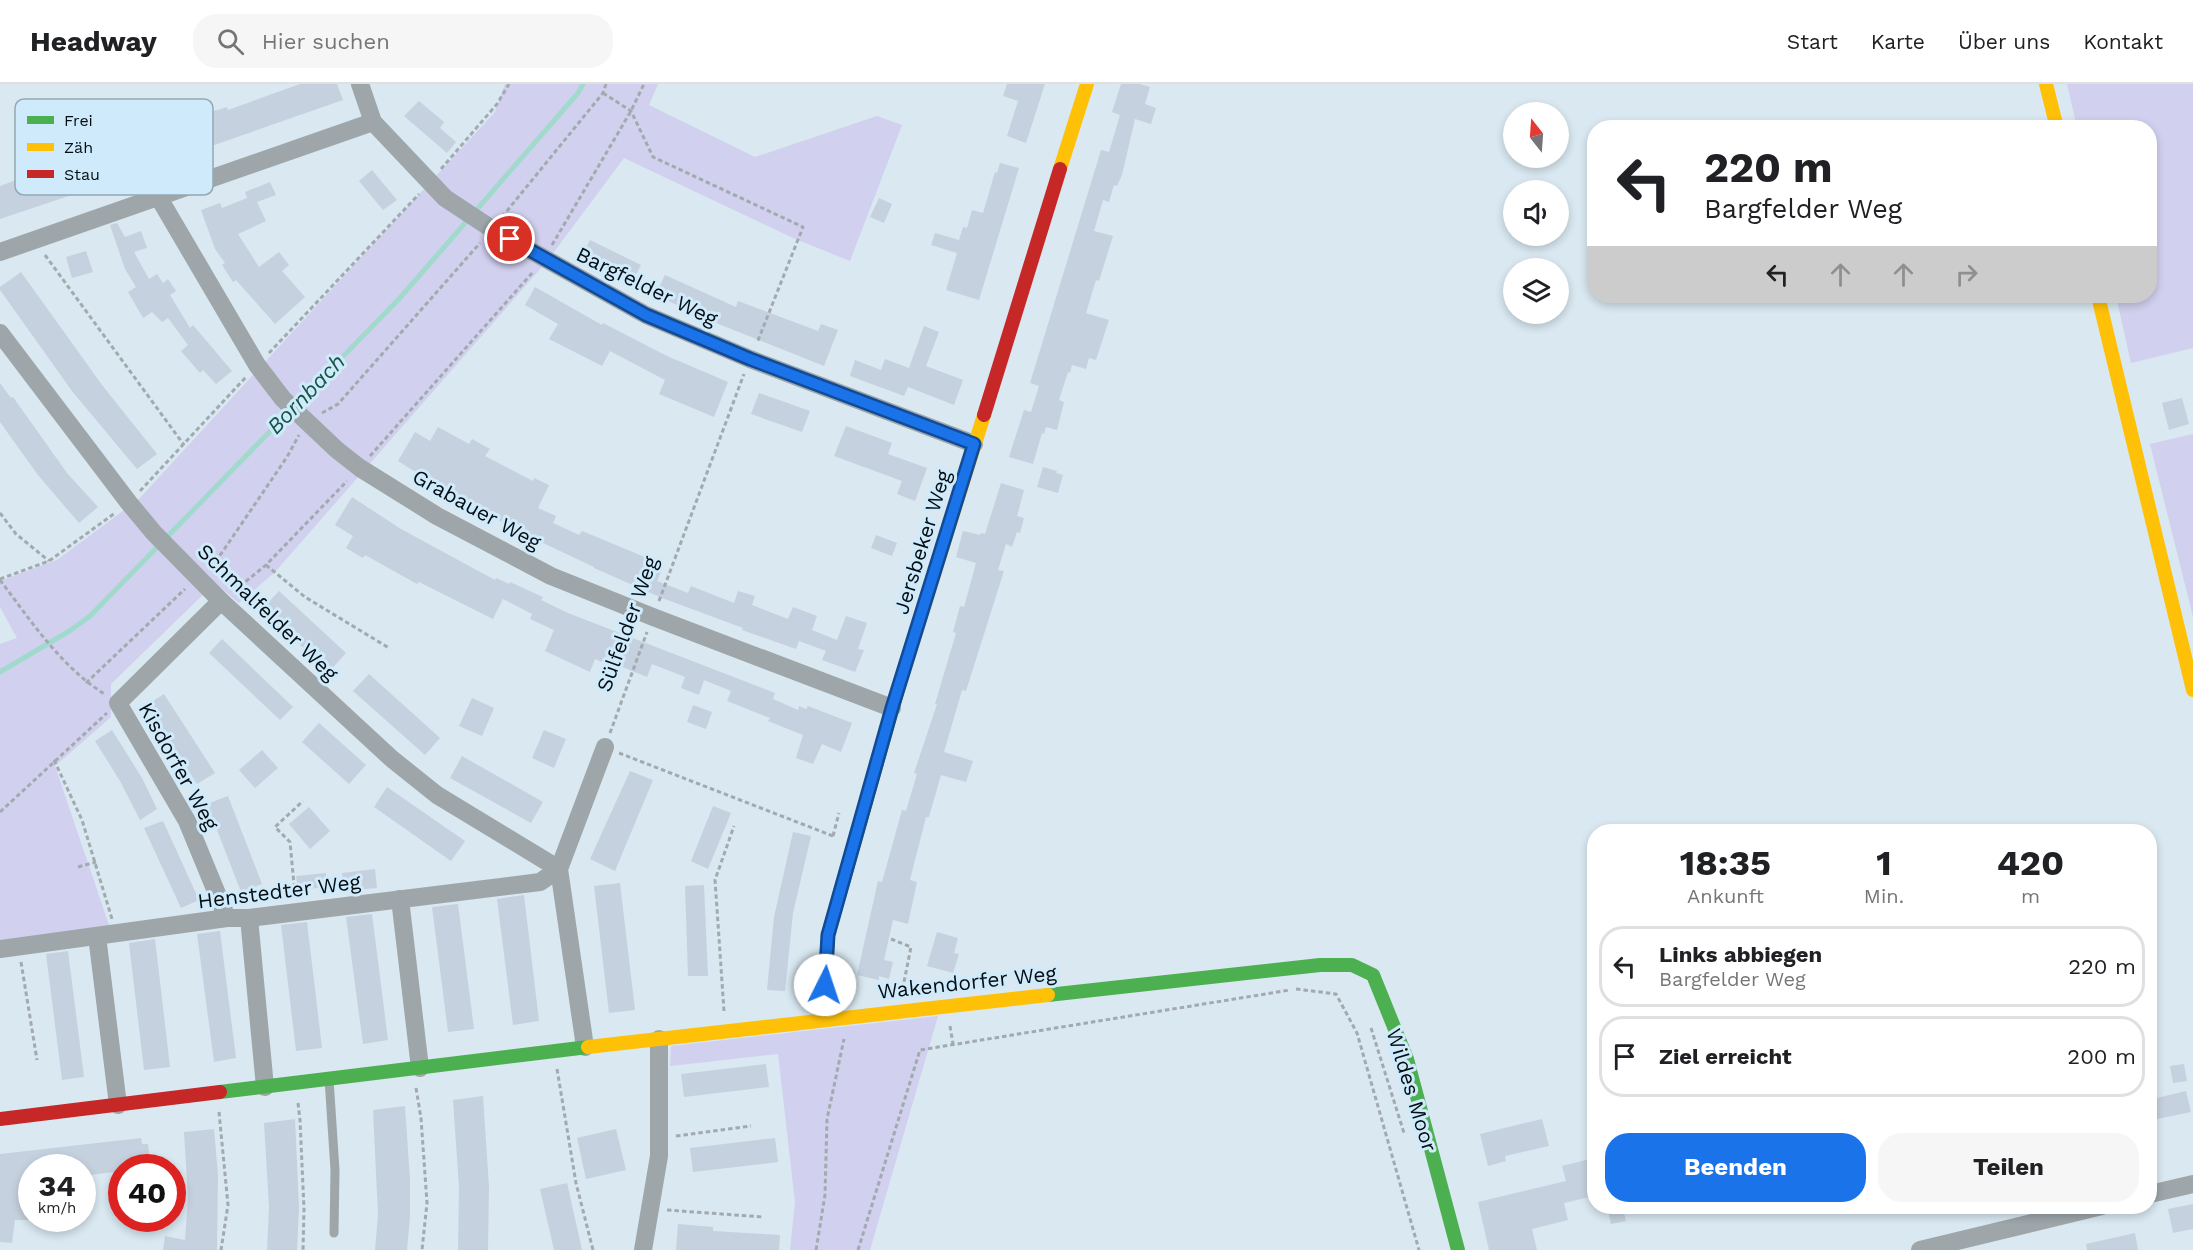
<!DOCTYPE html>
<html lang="de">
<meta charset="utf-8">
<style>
body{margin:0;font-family:"Work Sans",sans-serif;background:#f6f6f6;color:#202124;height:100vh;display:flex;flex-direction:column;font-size:22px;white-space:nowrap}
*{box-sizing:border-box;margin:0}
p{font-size:20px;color:#757577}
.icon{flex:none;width:33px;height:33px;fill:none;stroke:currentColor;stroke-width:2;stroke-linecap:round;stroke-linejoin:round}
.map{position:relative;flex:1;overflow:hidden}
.panel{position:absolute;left:1587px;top:740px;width:570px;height:390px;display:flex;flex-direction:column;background:#fff;border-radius:24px;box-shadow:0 3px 9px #0003}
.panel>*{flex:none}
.hud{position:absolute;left:1587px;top:36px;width:570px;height:183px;border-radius:24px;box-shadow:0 3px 9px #0003;background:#fff;color:#202124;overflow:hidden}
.needle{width:39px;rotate:343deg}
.fabs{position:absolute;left:1503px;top:18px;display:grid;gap:12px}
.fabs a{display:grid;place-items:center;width:66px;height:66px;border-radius:50%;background:#fff;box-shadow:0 3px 9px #0003;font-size:30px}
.speed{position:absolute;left:18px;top:1070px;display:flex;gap:12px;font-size:30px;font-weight:700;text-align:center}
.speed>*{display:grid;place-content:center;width:78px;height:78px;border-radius:50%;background:#fff;box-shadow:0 3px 9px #0003;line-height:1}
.speed small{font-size:15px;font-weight:400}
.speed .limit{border:9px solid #d22;background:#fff;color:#111}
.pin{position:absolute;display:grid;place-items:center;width:51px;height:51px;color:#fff;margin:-26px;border:3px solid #fff;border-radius:50%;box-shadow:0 2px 6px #0007}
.me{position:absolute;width:66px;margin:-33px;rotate:4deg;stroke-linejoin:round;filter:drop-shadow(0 0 4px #0008)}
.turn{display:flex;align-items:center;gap:21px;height:126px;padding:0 18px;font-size:27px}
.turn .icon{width:78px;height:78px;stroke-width:2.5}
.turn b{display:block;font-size:42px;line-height:51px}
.lanes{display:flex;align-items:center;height:57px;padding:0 18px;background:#0003;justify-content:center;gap:30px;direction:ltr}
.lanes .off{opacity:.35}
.eta{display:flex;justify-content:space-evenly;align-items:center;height:102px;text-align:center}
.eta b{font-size:36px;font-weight:700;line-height:42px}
.cta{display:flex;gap:12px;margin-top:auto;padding:12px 18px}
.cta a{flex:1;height:69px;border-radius:24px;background:#1a73e8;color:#fff;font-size:24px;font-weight:700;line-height:69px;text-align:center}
.cta a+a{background:#f6f6f6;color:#202124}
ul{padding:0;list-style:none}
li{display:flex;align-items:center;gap:18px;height:81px;margin:0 12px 9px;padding:0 6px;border:3px solid #e0e0e0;border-radius:24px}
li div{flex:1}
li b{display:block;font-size:22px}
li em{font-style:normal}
header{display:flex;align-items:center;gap:36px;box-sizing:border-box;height:84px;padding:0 30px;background:#fff;border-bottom:2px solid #e0e0e0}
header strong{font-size:28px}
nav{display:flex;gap:33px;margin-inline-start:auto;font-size:21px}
.search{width:420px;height:54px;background:#f6f6f6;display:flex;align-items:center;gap:15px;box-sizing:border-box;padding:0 21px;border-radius:24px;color:#757577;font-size:22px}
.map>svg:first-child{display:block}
.green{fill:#d1d0ee}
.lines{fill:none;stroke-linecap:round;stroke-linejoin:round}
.stream{stroke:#a1dacd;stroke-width:5}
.building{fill:#c6d1df}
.path{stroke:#a2aaaf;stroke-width:3;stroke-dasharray:4.5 3;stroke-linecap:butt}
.lane{stroke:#9ea6a9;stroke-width:9}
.street{stroke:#9ea6a9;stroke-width:18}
.fast{stroke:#4caf50;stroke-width:14}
.slow{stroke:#ffc107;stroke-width:14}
.jam{stroke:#c62828;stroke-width:14}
.route-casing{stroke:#114b97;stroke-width:15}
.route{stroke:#1a73e8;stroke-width:10}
.labels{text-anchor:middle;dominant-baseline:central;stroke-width:6;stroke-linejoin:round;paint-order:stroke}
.street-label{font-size:21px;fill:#050e13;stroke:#cfeafb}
.water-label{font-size:22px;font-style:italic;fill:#165446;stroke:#cfeafb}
.key{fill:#cfeafb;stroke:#92a8b5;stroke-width:1.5}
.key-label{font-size:16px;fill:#050e13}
</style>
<header>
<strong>Headway</strong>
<div class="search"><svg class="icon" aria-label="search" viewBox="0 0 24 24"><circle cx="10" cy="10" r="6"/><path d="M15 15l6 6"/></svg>Hier suchen</div>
<nav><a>Start</a><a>Karte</a><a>Über uns</a><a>Kontakt</a></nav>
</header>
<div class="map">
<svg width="2193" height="1166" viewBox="0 0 2193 1166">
<rect width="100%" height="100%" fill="#d9e8f1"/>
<!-- green -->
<g class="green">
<path d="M505 0H658L649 21 755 73 877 32 902 41 850 177 793 154 624 74 548 176 275 488 239 519 215 499 111 600V633L55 682 110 844 0 861V560L17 554 0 523V497L57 476 139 415 495 28Z"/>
<path d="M2067 0H2193V264L2131 279 2116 212H2150V44L2077 43Z"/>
<path d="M2193 350V533L2150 360Z"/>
<path d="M938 932 870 1166H790L795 1118 778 970 670 982 671 962Z"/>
</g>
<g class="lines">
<!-- stream -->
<path class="stream" d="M0 588 71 546 90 532 399 215 578 9 583 0"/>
</g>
<!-- building -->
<g class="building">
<path d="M300 0H337L343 16 197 67 193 56 168 64 172 76 161 80 163 86 151 90 149 85 0 135V102L46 85 31 42 44 37 46 44 55 41 70 82 111 68 101 41 118 35 125 55 135 52 138 59 188 41 186 35 207 27 208 29 227 23 228 26Z"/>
<path d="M1007 0H1045L1026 59 1007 52 1018 17 1003 12Z"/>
<path d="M1121 0H1140L1150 3 1145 20 1156 24 1151 40 1135 35 1122 91 1117 102 1114 101 1109 118 1103 116 1094 147 1113 152 1099 197 1096 196 1086 229 1109 236 1096 276 1089 274 1086 285 1072 281 1070 289 1068 288 1059 316 1064 318 1057 346 1046 343 1044 350 1042 349 1033 380 1009 373 1024 326 1031 328 1039 302 1030 299 1101 66 1109 68 1120 31 1112 28Z"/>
<path d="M419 17 444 38 440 44 456 58 447 69 404 32Z"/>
<path d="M1000 79 1019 84 979 216 946 206 957 169 931 161 935 149 959 156 963 143 967 144 972 126 983 129 995 88 997 89Z"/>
<path d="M372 86 397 116 383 126 359 97Z"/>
<path d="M270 98 276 111 257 118 266 137 238 150 259 183 279 168 289 181 282 187 305 213 275 240 236 196 233 198 222 181 225 179 215 165 201 126 220 119 222 124 247 114 245 108Z"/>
<path d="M879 114 892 120 884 139 870 133Z"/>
<path d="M117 139 125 153 141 147 147 164 134 168 149 195 157 190 163 199 168 195 176 207 170 211 190 244 193 241 232 287 216 300 203 286 200 289 181 267 188 261 168 234 162 238 152 228 143 234 128 208 136 203 125 185 110 141Z"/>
<path d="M590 156 641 181 632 198 581 173Z"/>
<path d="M86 167 93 188 72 194 66 173Z"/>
<path d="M21 188 102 301 157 370 137 385 72 307 0 206V203Z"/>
<path d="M665 191 736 223 738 217 818 247 821 240 838 246 824 282 716 239 655 211Z"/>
<path d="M535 203 602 241 603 239 667 272 728 298 714 333 659 310 665 296 610 267 602 282 549 255 558 240 525 221Z"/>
<path d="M924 242 939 248 926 282 963 296 954 321 908 303 904 312 850 292 855 276 881 286 885 275 909 284Z"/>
<path d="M0 299 11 314 13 313 67 389 98 423 79 439 38 391 0 338Z"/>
<path d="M759 309 810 327 802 348 751 330Z"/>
<path d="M2182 314 2189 340 2169 346 2162 319Z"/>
<path d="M846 342 892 359 888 370 927 384 915 417 897 410 902 397 834 372Z"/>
<path d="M438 343 469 360 472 355 490 365 485 372 533 397 534 394 549 401 538 424 556 432 553 439 579 451 582 447 664 481 657 497 688 509 691 502 734 519 738 507 755 512 752 521 788 535 793 523 817 532 812 546 837 556 846 532 867 539 858 565 864 566 855 588 822 576 826 567 799 557 796 565 742 546 743 544 662 514 594 484V483L526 451 459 415 398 377 415 348 430 357Z"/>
<path d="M1043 383 1057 387 1056 389 1063 391 1058 409 1037 403Z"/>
<path d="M1001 399 1024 406 1017 432 1024 434 1020 449 1017 448 1012 463 1006 460 998 486 1004 487 966 607 962 606 944 668 973 677 966 698 941 691 929 733H926L910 796 917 798 908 840 893 836 884 876 893 878 889 895 879 892V896L857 891 878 797 882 798 902 726 906 727 917 690 914 689 937 620H935L956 549 953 548 960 522 964 523 976 479 956 473 963 447 980 451 981 449 985 450Z"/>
<path d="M352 413 401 445 495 496 496 494 509 500 510 498 543 513 541 516 568 529 775 609 773 615 798 626 799 622 806 625 808 622 852 639 841 668 822 660 813 680 796 674 803 651 768 637 770 634 727 617 731 607 704 596 699 611 681 604 685 593 652 580 647 593 615 580 614 583 595 575 590 588 545 567 554 546 530 535 532 530 503 515 493 535 419 498 417 500 365 471 363 474 346 464 353 452 335 441Z"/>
<path d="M876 451 897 459 892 472 871 464Z"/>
<path d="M279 507 346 569 329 588 262 525Z"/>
<path d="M222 555 293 623 280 636 209 569Z"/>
<path d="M369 590 440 654 425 671 353 607Z"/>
<path d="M164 610 215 689 197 700 147 621Z"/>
<path d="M472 614 494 624 482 652 459 642Z"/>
<path d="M693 621 712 628 706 645 687 638Z"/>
<path d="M319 639 366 681 349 700 302 658Z"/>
<path d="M112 646 142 694 157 725 140 736 120 697 95 657Z"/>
<path d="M544 646 566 655 554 684 532 674Z"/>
<path d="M262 666 278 684 255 704 239 686Z"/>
<path d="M462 672 543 718 531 739 450 694Z"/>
<path d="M630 687 653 696 615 787 590 775Z"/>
<path d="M387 703 465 757 451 777 374 723Z"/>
<path d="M228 712 262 800 241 808 207 720Z"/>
<path d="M713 722 731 729 708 785 691 777Z"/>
<path d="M309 723 330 747 310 765 289 740Z"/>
<path d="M163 737 199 816 181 824 144 744Z"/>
<path d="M793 748 811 752 793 829 785 907 767 906 774 833Z"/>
<path d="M375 785 377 804 344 807 342 789Z"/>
<path d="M326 789 327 803 298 806 296 792Z"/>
<path d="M620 799 635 926 609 929 594 802Z"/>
<path d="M704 801 708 892H688L685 802Z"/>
<path d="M524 811 539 937 513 941 497 815Z"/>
<path d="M458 820 474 945 448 948 432 823Z"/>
<path d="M372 830 388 956 363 960 346 833Z"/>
<path d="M307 838 322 964 296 967 281 841Z"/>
<path d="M220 847 236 974 214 978 197 850Z"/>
<path d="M937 848 958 854 954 869 959 870 953 889 927 882Z"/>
<path d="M155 855 170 983 144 986 129 859Z"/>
<path d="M68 867 84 993 62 996 46 870Z"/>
<path d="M766 980 769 1003 684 1013 681 990Z"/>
<path d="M2184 980 2187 997 2173 999 2170 982Z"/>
<path d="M2186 1007 2191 1028 2157 1035 2153 1015Z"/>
<path d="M483 1012 489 1103 488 1166H458L459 1103 453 1016Z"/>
<path d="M405 1022 410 1096V1133L407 1166H375L378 1131 373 1026Z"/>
<path d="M295 1035 299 1124 297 1166H267L269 1123 264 1039Z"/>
<path d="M1542 1035 1549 1062 1505 1072 1506 1077 1488 1082 1480 1050Z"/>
<path d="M214 1045 218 1091 217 1166H163L165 1152 185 1156 188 1114 184 1048Z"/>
<path d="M616 1045 626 1086 586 1095 577 1054Z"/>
<path d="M141 1054 142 1060H148L150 1077 144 1078 145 1083H122V1087L82 1092V1083H32V1136H15L12 1159 0 1158V1070Z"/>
<path d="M775 1054 778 1078 693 1088 690 1064Z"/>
<path d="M1594 1074V1112L1564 1119 1568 1136 1532 1145 1537 1166H1489L1478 1118 1566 1097 1562 1082Z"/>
<path d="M567 1099 572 1121 582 1166H554L540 1105Z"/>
<path d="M2193 1120V1145L2173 1149 2168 1125Z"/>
<path d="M1607 1122H1622L1626 1137 1611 1140Z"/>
<path d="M678 1140 713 1143V1147L780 1151 779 1166H676Z"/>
<path d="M2135 1149 2138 1166H2087L2086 1160Z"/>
</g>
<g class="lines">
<!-- path -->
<g class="path">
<path d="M603 9 631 27 653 73 803 143 757 259"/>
<path d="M441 85 497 20 509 0"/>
<path d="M502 133 603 9 606 0"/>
<path d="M552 161 631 27 644 0"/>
<path d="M45 171 184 361"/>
<path d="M269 269 419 110"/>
<path d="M322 329 338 320 480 159"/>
<path d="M370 372 533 188"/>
<path d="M140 407 246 293"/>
<path d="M0 429 16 450 49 477"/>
<path d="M266 481 305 513 389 564"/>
<path d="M209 482 221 470 287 373 299 351"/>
<path d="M0 495 49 477 115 429"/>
<path d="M0 496C31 537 61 583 106 611"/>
<path d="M234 507 266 481 347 397"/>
<path d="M659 517 744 290"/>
<path d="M86 599 185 505"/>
<path d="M610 649 647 548"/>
<path d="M619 669 833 752"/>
<path d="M54 676 82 736 112 835"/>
<path d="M0 728 107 629"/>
<path d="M833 752 839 729"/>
<path d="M78 783 96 778"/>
<path d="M295 811 290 758 275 743 303 717"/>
<path d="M891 855 911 863 902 908"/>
<path d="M21 878 37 976"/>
<path d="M1296 905 1336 910 1357 949 1419 1166"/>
<path d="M724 927 715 796 734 742"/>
<path d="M950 942 953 960"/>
<path d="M1371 944 1404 1049"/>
<path d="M557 985 576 1099 593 1166"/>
<path d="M416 1004 421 1034 427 1119 422 1166"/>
<path d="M298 1019 300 1036 304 1125 303 1166"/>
<path d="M219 1028 228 1121 221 1166"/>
<path d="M676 1052 751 1042"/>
<path d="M667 1126 763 1133"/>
<path d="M816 1166 825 1111 827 1035 844 955"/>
<path d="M858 1166 920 966 1290 906"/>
</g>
<!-- lane -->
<path class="lane" d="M329 995 335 1086 334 1149"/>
<!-- street -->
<g class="street">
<path d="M360 0 373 38 445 114 492 145 646 231 750 275 974 360"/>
<path d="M159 114 257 281 283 315 337 366 360 384 437 432 551 492 653 533 892 624"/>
<path d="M0 168 373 38"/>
<path d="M0 249 129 419 154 449 221 517 392 675 437 711 559 785"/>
<path d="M221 517 118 619 187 737 227 834"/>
<path d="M400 815 420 984"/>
<path d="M249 834 265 1003"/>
<path d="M97 852 118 1021"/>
<path d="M0 865 227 834H249L540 798 559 785"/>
<path d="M585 963 559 785 605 663"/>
<path d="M2150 1110 2193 1100"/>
<path d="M643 1166 659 1072V955"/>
<path d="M1920 1166 2102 1122"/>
</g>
<!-- fast -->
<g class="fast">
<path d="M1048 911 1320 881H1352L1373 891 1407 975 1458 1166"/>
<path d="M829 935 825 901 828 851 898 605"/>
<path d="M220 1008 588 963"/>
</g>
<!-- slow -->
<g class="slow">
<path d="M2046 0 2057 44"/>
<path d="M1060 85 1087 0"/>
<path d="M2098 212 2193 606"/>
<path d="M898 605 984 331"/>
<path d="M588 963 1048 911"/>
</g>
<!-- jam -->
<g class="jam">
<path d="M984 331 1060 85"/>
<path d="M0 1035 220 1008"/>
</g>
</g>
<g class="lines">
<defs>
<path id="route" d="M510 155 646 231 750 275 974 360 892 624 828 851 825 901"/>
</defs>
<!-- route casing -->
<use href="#route" class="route-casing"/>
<!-- route -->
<use href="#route" class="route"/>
</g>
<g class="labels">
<!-- street labels -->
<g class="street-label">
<text transform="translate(647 202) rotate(26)">Bargfelder Weg</text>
<text transform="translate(477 425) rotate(29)">Grabauer Weg</text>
<text transform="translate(922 458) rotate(-73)">Jersbeker Weg</text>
<text transform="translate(268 528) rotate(44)">Schmalfelder Weg</text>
<text transform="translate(627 540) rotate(-70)">Sülfelder Weg</text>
<text transform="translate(179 682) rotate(61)">Kisdorfer Weg</text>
<text transform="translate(279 807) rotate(-7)">Henstedter Weg</text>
<text transform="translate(967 898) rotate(-6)">Wakendorfer Weg</text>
<text transform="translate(1412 1006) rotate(73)">Wildes Moor</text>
</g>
<!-- water labels -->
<g class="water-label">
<text transform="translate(306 310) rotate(-46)">Bornbach</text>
</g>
</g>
<!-- legend -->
<rect x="15" y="15" width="198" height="96" rx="9" class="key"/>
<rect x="27" y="32" width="27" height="8" fill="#4caf50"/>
<rect x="27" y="59" width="27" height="8" fill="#ffc107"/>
<rect x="27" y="86" width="27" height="8" fill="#c62828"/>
<g class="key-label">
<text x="64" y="42">Frei</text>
<text x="64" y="69">Zäh</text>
<text x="64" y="96">Stau</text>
</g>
</svg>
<div class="fabs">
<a><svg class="needle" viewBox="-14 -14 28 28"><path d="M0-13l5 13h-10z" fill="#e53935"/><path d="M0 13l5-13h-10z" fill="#757577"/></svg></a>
<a><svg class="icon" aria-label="sound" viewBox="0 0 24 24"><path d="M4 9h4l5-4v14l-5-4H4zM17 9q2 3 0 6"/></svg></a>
<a><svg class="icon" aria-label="layers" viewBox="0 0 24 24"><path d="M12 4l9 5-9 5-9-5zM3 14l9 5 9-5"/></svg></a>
</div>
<div class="speed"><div>34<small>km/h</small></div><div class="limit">40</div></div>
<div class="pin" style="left:510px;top:155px;background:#d93025"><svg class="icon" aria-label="arrive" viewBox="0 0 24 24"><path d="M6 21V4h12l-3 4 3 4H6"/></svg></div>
<svg class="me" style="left:825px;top:901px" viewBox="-20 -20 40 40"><circle r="19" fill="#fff"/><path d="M0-13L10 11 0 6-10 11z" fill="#1a73e8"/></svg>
<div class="hud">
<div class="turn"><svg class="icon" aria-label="left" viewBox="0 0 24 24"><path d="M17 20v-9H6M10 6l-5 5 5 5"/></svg><div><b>220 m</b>Bargfelder Weg</div></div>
<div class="lanes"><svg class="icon" aria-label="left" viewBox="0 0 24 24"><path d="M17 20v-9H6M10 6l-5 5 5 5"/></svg><svg class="icon off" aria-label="ahead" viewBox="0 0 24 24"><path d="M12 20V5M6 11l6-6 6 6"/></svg><svg class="icon off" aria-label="ahead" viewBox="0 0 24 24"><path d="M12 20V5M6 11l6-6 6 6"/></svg><svg class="icon off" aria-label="right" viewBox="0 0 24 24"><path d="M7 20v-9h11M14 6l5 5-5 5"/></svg></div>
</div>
<section class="panel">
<div class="eta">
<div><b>18:35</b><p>Ankunft</p></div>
<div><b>1</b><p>Min.</p></div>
<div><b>420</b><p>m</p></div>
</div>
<ul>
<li><svg class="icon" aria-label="left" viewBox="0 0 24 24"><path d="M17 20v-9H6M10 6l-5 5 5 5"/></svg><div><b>Links abbiegen</b><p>Bargfelder Weg</p></div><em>220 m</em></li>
<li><svg class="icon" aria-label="arrive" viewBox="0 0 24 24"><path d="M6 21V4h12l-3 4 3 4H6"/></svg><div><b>Ziel erreicht</b></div><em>200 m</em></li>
</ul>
<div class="cta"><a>Beenden</a><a>Teilen</a></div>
</section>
</div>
